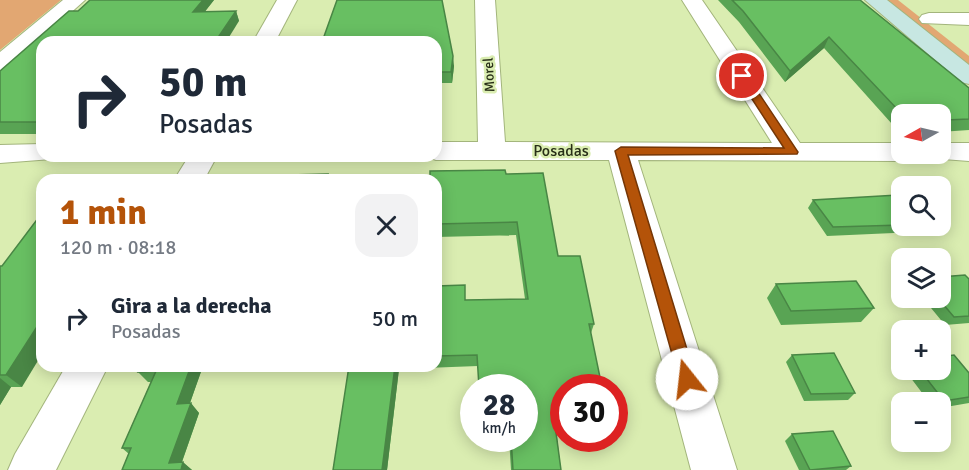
<!DOCTYPE html>
<html lang="es">
<meta charset="utf-8">
<style>
body{margin:0;font-family:Signika,sans-serif;background:#f2f2f3;color:#1f2937;height:100vh;display:flex;flex-direction:column;font-size:22px;white-space:nowrap}
*{box-sizing:border-box;margin:0}
p{font-size:20px;color:#747a83}
.icon{flex:none;width:33px;height:33px;fill:none;stroke:currentColor;stroke-width:2;stroke-linecap:round;stroke-linejoin:round}
.map{position:relative;flex:1;overflow:hidden}
.panel{position:absolute;left:36px;top:174px;width:406px;height:198px;display:flex;flex-direction:column;background:#fff;border-radius:18px;box-shadow:0 3px 15px #0003}
.panel>*{flex:none}
.guide{position:absolute;left:36px;top:36px;width:406px;height:126px;border-radius:18px;box-shadow:0 3px 15px #0003;background:#fff;color:#1f2937;overflow:hidden}
.needle{width:39px;rotate:262deg}
.tools{position:absolute;left:891px;top:104px;display:grid;gap:12px}
.tools a{display:grid;place-items:center;width:60px;height:60px;border-radius:12px;background:#fff;box-shadow:0 3px 15px #0003;font-size:30px}
.speed{position:absolute;left:460px;top:374px;display:flex;gap:12px;font-size:30px;font-weight:700;text-align:center}
.speed>*{display:grid;place-content:center;width:78px;height:78px;border-radius:50%;background:#fff;box-shadow:0 3px 15px #0003;line-height:1}
.speed small{font-size:15px;font-weight:400}
.speed .limit{border:9px solid #d22;background:#fff;color:#111}
.pin{position:absolute;display:grid;place-items:center;width:51px;height:51px;color:#fff;margin:-26px;border:3px solid #fff;border-radius:50%;box-shadow:0 2px 6px #0007}
.me{position:absolute;width:66px;margin:-33px;rotate:344deg;stroke-linejoin:round;filter:drop-shadow(0 0 4px #0008)}
.turn{display:flex;align-items:center;gap:21px;height:126px;padding:0 24px;font-size:27px}
.turn .icon{width:78px;height:78px;stroke-width:2.5}
.turn b{display:block;font-size:42px;line-height:51px}
.round{display:grid;place-items:center;flex:none;width:63px;height:63px;border-radius:18px;background:#f2f2f3}
.summary{display:flex;align-items:center;justify-content:space-between;height:102px;padding:0 24px}
h1{font-size:36px;font-weight:700;line-height:45px;color:#b45309}
ul{padding:0;list-style:none}
li{display:flex;align-items:center;gap:18px;height:84px;padding:0 24px}
li div{flex:1}
li b{display:block;font-size:22px}
li em{font-style:normal}
.map>svg:first-child{display:block}
.green{fill:#e2a772}
.lines{fill:none;stroke-linecap:round;stroke-linejoin:round}
.minor-casing{stroke:#a3b57c;stroke-width:2}
.secondary-casing{stroke:#a3b57c;stroke-width:2}
.minor{fill:#fff;fill-rule:evenodd}
.secondary{fill:#c7e7e2;fill-rule:evenodd}
.wall{fill:#59a454}
.shaded-wall{fill:#498645}
.building{fill:#68bf62;stroke:#498645;stroke-width:1.5}
.route{fill:#b45309;stroke:#753606;stroke-width:1.5}
.labels{text-anchor:middle;dominant-baseline:central;stroke-width:5;stroke-linejoin:round;paint-order:stroke}
.far-street-label{font-size:14px;fill:#282f18;stroke:#daedb1}
.street-label{font-size:16px;fill:#282f18;stroke:#daedb1}
</style>
<div class="map">
<svg width="969" height="470" viewBox="0 0 969 470">
<rect width="100%" height="100%" fill="#daedb1"/>
<!-- green -->
<g class="green">
<path d="M0 0H61L0 50Z"/>
<path d="M887 0H898L969 56V66Z"/>
</g>
<g class="lines">
<defs>
<g id="minor">
<path d="M63 0H85L8 69 0 71V52Z"/>
<path d="M277 0H297L275 42H253Z"/>
<path d="M475 0H495L505 142 772 143 682 0H702L800 143H902V153H915L912 158 902 161 638 160 737 470H691L609 160H436L425 156H436V142H478Z"/>
<path d="M929 13H969V25L922 23 919 19 922 15Z"/>
<path d="M940 143H969V161L930 158 927 153H940Z"/>
<path d="M42 144V156H54L52 159 0 163V145Z"/>
<path d="M189 156H217L204 180H174Z"/>
<path d="M66 366H108L56 470H8L15 454Z"/>
</g>
<path id="secondary" d="M865 0H887L969 65V84L961 82Z"/>
</defs>
<!-- minor casing -->
<use href="#minor" class="minor-casing"/>
<!-- secondary casing -->
<use href="#secondary" class="secondary-casing"/>
<!-- minor -->
<use href="#minor" class="minor"/>
<!-- secondary -->
<use href="#secondary" class="secondary"/>
</g>
<!-- wall -->
<g class="wall">
<path d="M214 0 205 11H236L239 21 42 42V134H0V71L78 11Z"/>
<path d="M718 0H860L969 88V130L940 132V114H902V123L892 124 824 48 785 82 739 22Z"/>
<path d="M436 42 454 66 452 83H436Z"/>
<path d="M506 174 558 256 594 324 591 333 564 387V421H555L561 470H511L509 438H525V387L478 366 399 369 387 470H333L349 366H436V286L466 300 525 299 516 235 436 237V180L430 179Z"/>
<path d="M813 200 902 225H922L916 232 827 236 808 208Z"/>
<path d="M0 266 22 387H11L0 405Z"/>
<path d="M969 279V323L945 325 922 297H940Z"/>
<path d="M776 284 874 308 861 322 781 325 767 298Z"/>
<path d="M792 355 855 393 848 400 804 401 786 362Z"/>
<path d="M141 366H203L190 403 199 413 182 462 192 470H122L129 454 122 448 151 382H148L138 372Z"/>
<path d="M904 369H940L969 373V403L940 408V402H929Z"/>
<path d="M792 434 851 466 846 470H799L785 441Z"/>
</g>
<!-- shaded-wall -->
<g class="shaded-wall">
<path d="M203 0H214L197 22 193 12Z"/>
<path d="M236 11 239 21 226 42H215Z"/>
<path d="M829 37 824 48 785 82 790 71Z"/>
<path d="M453 56 454 66 452 83 451 72Z"/>
<path d="M42 319V354L22 387 6 375Z"/>
<path d="M191 366H203L186 414 177 404Z"/>
<path d="M395 366H398L399 369 387 470H382Z"/>
<path d="M0 378 11 387 0 405Z"/>
<path d="M191 403 199 413 179 470 169 463Z"/>
<path d="M183 462 192 470H181Z"/>
</g>
<!-- building -->
<g class="building">
<path d="M90 0H203L193 12 236 11 215 42H42V122H0V71L69 11H78Z"/>
<path d="M337 0H442L453 56 451 72H436V42H322Z"/>
<path d="M732 0H860L969 88V119L946 120 940 116V114H939L933 109 900 112 829 37 790 71 743 11Z"/>
<path d="M505 170 506 174 543 173 558 256H580L594 324H589L602 387H564V410H553L561 470H513L511 438H525V387H479L477 355 436 356V286L465 285V300L528 299 517 222 436 224V180H410L430 179V171Z"/>
<path d="M328 174 326 180H287L288 175Z"/>
<path d="M131 179V180H68Z"/>
<path d="M898 195 902 199V225L833 227 813 200Z"/>
<path d="M42 213V319L6 375H0V266H2Z"/>
<path d="M965 275 969 279V316L954 317 937 297H940V277Z"/>
<path d="M856 281 874 308 791 311 776 284Z"/>
<path d="M834 353 855 393 811 394 792 355Z"/>
<path d="M954 355 969 373V397L944 401 919 369H940V357Z"/>
<path d="M141 366H191L177 404 191 403 169 463 183 462 181 470H122L131 448H122L156 371 138 372Z"/>
<path d="M349 366H395L382 470H333Z"/>
<path d="M833 431 851 466 810 470 792 434Z"/>
</g>
<!-- route -->
<path class="route" d="M739 74H746L798 152 797 154 628 155 696 379 693 384 687 387 681 384 679 379 615 151 621 147 784 148 737 76Z"/>
<g class="labels">
<!-- far-street labels -->
<g class="far-street-label">
<text transform="translate(489 75) rotate(-93)">Morel</text>
</g>
<!-- street labels -->
<g class="street-label">
<text x="561" y="151">Posadas</text>
</g>
</g>
</svg>
<div class="tools">
<a><svg class="needle" viewBox="-14 -14 28 28"><path d="M0-13l5 13h-10z" fill="#e53935"/><path d="M0 13l5-13h-10z" fill="#747a83"/></svg></a>
<a><svg class="icon" aria-label="search" viewBox="0 0 24 24"><circle cx="10" cy="10" r="6"/><path d="M15 15l6 6"/></svg></a>
<a><svg class="icon" aria-label="layers" viewBox="0 0 24 24"><path d="M12 4l9 5-9 5-9-5zM3 14l9 5 9-5"/></svg></a>
<a>+</a>
<a>−</a>
</div>
<div class="speed"><div>28<small>km/h</small></div><div class="limit">30</div></div>
<div class="pin" style="left:742px;top:76px;background:#d93025"><svg class="icon" aria-label="arrive" viewBox="0 0 24 24"><path d="M6 21V4h12l-3 4 3 4H6"/></svg></div>
<svg class="me" style="left:687px;top:379px" viewBox="-20 -20 40 40"><circle r="19" fill="#fff"/><path d="M0-13L10 11 0 6-10 11z" fill="#b45309"/></svg>
<div class="guide">
<div class="turn"><svg class="icon" aria-label="right" viewBox="0 0 24 24"><path d="M7 20v-9h11M14 6l5 5-5 5"/></svg><div><b>50 m</b>Posadas</div></div>
</div>
<section class="panel">
<div class="summary"><div><h1>1 min</h1><p>120 m · 08:18</p></div><a class="round"><svg class="icon" aria-label="close" viewBox="0 0 24 24"><path d="M6 6l12 12M18 6L6 18"/></svg></a></div>
<ul>
<li><svg class="icon" aria-label="right" viewBox="0 0 24 24"><path d="M7 20v-9h11M14 6l5 5-5 5"/></svg><div><b>Gira a la derecha</b><p>Posadas</p></div><em>50 m</em></li>
</ul>
</section>
</div>
